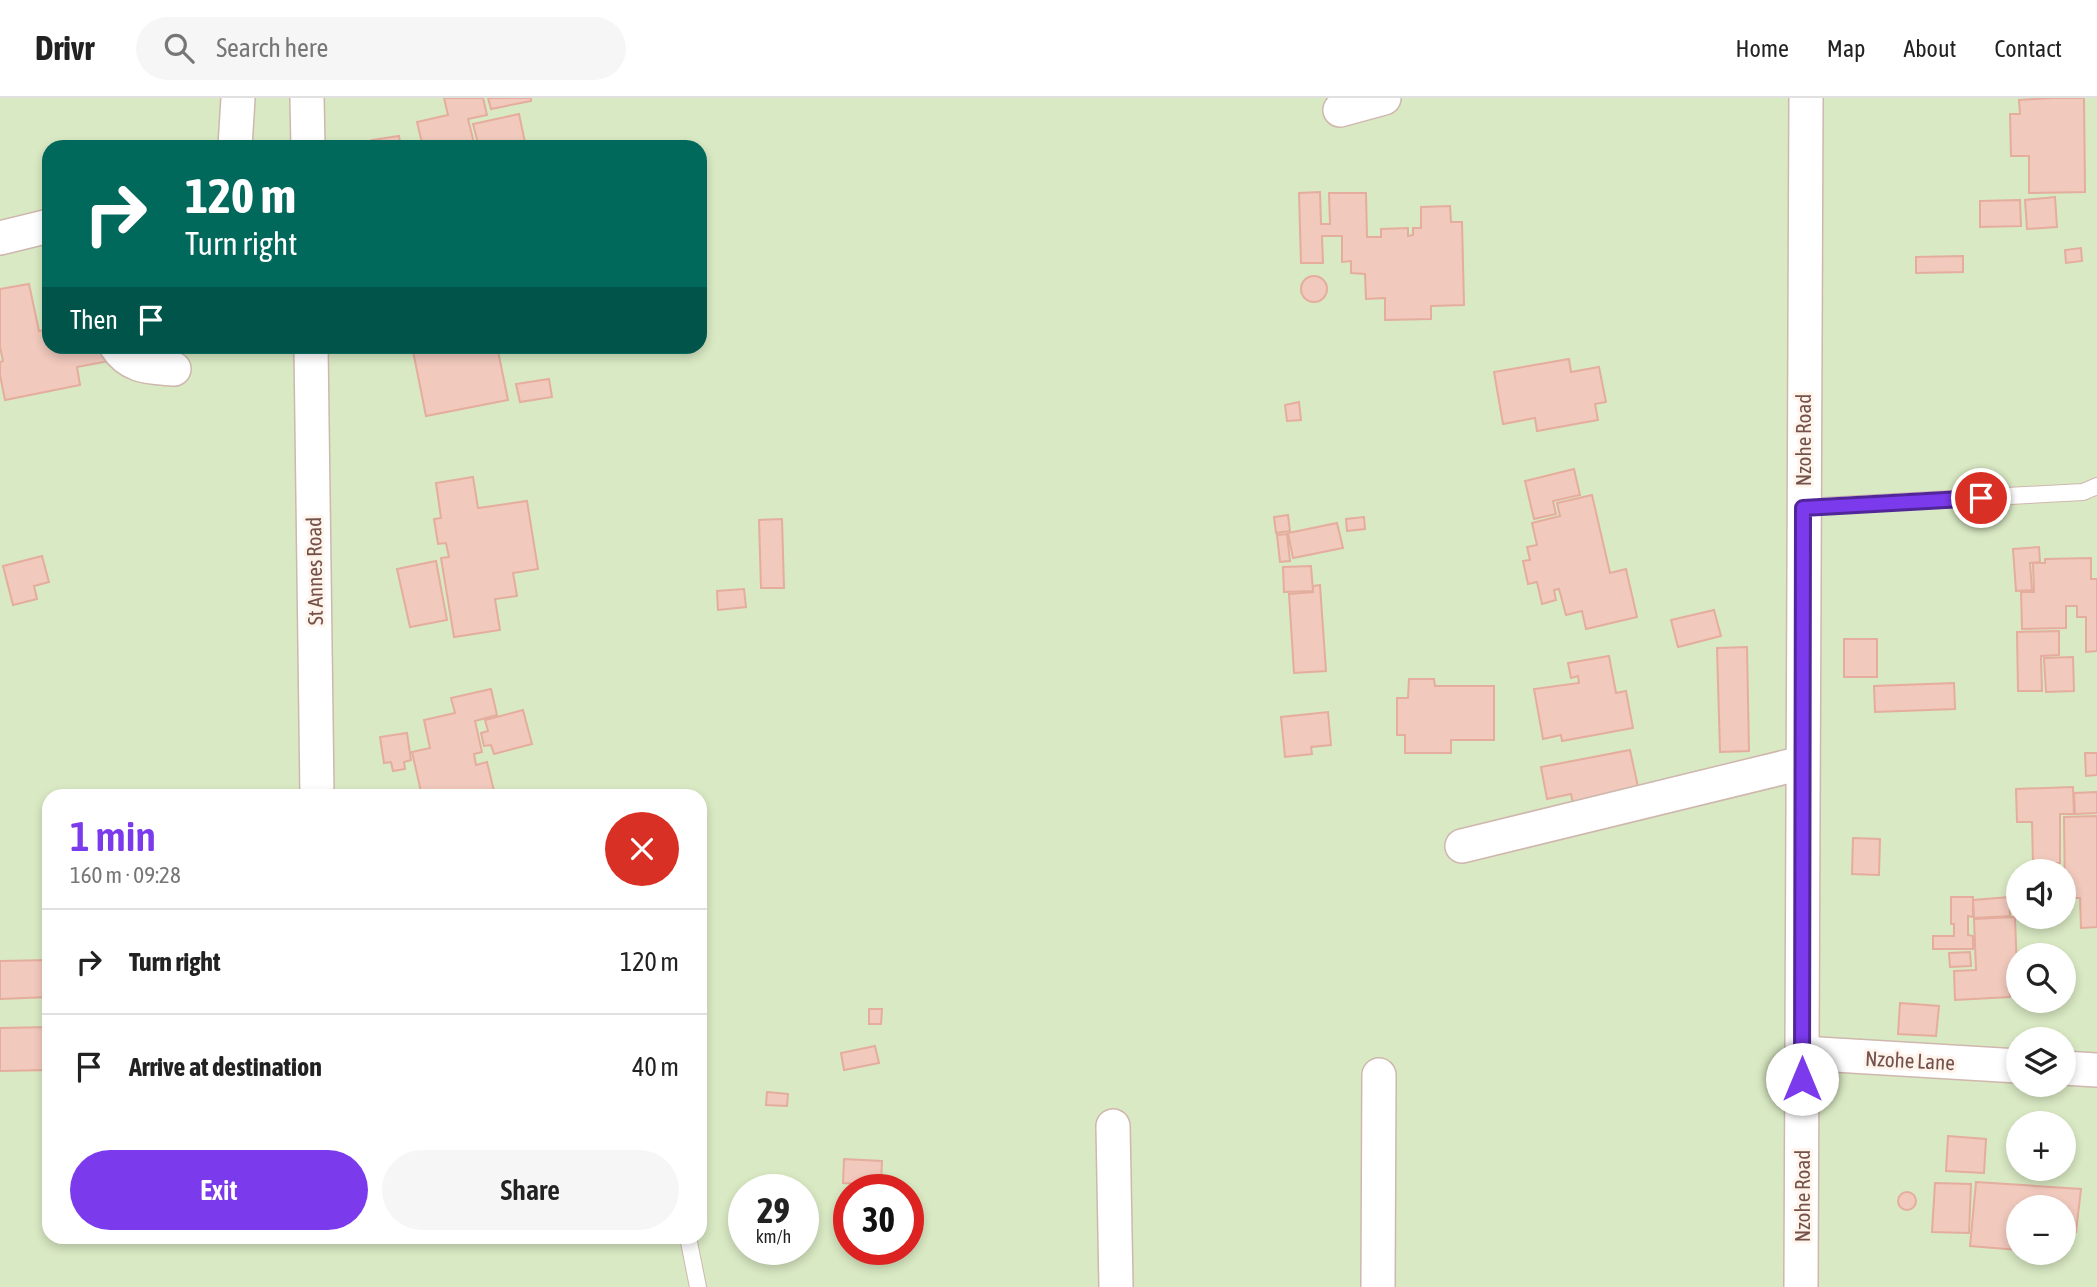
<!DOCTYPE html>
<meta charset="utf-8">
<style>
body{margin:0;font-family:"Asap Condensed",sans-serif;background:#f6f6f6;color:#222;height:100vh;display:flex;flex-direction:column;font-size:26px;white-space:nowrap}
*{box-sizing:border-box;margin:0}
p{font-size:23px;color:#767676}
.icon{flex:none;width:38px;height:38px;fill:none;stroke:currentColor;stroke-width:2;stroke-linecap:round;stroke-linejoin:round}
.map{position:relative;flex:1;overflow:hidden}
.side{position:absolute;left:42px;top:691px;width:665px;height:455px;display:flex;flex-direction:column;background:#fff;border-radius:21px;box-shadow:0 4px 10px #0003}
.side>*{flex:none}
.hud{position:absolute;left:42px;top:42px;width:665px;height:214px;border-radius:21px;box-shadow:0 4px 10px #0003;background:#00695c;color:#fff;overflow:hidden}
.tools{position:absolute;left:2006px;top:761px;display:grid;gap:14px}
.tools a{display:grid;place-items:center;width:70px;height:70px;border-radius:50%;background:#fff;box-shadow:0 4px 10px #0003;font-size:35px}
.speed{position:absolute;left:728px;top:1076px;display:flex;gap:14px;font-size:35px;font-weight:700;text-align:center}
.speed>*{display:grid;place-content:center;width:91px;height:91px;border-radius:50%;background:#fff;box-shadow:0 4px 10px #0003;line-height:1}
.speed small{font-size:18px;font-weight:400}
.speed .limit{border:10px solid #d22;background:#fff;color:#111}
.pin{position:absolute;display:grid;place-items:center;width:60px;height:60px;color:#fff;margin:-30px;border:4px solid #fff;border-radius:50%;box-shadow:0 2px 7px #0007}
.me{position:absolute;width:77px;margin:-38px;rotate:0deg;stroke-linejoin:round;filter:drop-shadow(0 0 5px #0008)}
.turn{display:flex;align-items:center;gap:24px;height:147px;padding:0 28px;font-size:32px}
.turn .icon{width:91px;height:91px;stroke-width:2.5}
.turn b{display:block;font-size:49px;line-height:60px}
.then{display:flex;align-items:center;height:66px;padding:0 28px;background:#0003;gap:14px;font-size:26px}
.round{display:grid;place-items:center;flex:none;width:74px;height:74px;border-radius:37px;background:#f6f6f6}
.summary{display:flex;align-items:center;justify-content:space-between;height:119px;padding:0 28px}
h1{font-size:42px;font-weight:600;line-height:52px;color:#7c3aed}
.cta{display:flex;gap:14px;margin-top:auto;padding:14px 28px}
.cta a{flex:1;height:80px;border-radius:42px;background:#7c3aed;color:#fff;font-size:28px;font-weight:600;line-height:80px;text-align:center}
.cta a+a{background:#f6f6f6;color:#222}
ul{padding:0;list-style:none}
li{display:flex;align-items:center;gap:21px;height:105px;padding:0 28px;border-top:2px solid #e0e0e0}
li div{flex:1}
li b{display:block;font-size:26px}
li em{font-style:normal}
header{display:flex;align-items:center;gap:42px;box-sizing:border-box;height:98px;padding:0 35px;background:#fff;border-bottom:2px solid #e0e0e0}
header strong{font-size:33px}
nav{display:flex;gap:38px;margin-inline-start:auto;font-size:24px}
.search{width:490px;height:63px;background:#f6f6f6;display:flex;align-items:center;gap:18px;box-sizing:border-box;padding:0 24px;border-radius:38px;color:#767676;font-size:26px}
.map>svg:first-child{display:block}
.green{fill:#d9e9c3;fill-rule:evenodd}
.building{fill:#f1c9bd;stroke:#e4ad9d;stroke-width:2}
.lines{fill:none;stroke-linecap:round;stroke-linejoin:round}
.service-casing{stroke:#cfb7ae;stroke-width:18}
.minor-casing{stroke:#cfb7ae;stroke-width:36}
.service{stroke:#fff;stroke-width:16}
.minor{stroke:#fff;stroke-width:33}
.route-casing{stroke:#51269a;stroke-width:18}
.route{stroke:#7c3aed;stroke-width:12}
.labels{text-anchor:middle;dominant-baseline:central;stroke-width:6;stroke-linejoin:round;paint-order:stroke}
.street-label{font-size:21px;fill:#74524a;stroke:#fff4eb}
</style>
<header>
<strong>Drivr</strong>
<div class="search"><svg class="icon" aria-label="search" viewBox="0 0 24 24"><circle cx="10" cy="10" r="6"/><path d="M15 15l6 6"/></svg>Search here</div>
<nav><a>Home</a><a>Map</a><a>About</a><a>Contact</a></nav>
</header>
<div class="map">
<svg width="2097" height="1189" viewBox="0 0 2097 1189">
<rect width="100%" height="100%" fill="#fcefe5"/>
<!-- green -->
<path class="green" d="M0 0H2097V1189H0ZM49 49H700V248H49ZM49 698H700V1139H49ZM2018 774H2063V819H2018ZM2018 858H2063V903H2018ZM2018 942H2063V987H2018ZM2018 1026H2063V1071H2018ZM744 1092H803V1152H744ZM849 1092H908V1152H849ZM2018 1110H2063V1155H2018Z"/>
<!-- building -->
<g class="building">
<path d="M444 0H483L487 17 468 21 475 49H423L417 24 448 17Z"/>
<path d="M488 0H531V3L491 11Z"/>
<path d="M2052 0H2084L2085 94 2029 95V58H2011L2010 16H2020L2019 2Z"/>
<path d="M519 16 526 49H479L473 26Z"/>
<path d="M399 38 401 49H373L372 42Z"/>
<path d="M1320 94 1321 126H1330L1329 95H1366L1367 139H1381V131L1408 130V138L1413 137V130H1421V109L1450 108 1451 124H1462L1464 207 1431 208V221L1385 222V200L1366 201 1365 176 1351 175V163L1342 164V138H1322L1323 165H1301L1299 95Z"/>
<path d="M2055 99 2057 129 2027 131 2025 102Z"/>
<path d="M2020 102 2021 128 1980 129V103Z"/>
<path d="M2081 150 2082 163 2066 165 2065 152Z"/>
<path d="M1963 158V174L1916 175V159Z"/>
<circle cx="1314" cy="191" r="13"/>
<path d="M29 186 39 233 49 231V248H106L109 263 77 269 80 287 5 302 0 277V264L3 263 0 249V191Z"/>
<path d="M412 248H497L508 302 426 318Z"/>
<path d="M1569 261 1571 274 1599 269 1606 304 1595 306 1598 322 1537 333 1535 320 1503 326 1494 274Z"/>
<path d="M549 281 552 299 520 304 516 286Z"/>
<path d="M1299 304 1301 322 1287 323 1285 307Z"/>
<path d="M1574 371 1580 397 1553 403 1556 416 1534 421 1525 383Z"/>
<path d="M473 379 478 410 527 403 538 471 513 475 517 498 495 501 500 532 454 539 441 460 449 459 446 445 438 446 434 421 441 420 436 385Z"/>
<path d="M1592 397 1610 475 1626 471 1637 519 1586 531 1582 513 1566 517 1559 491 1554 492 1556 502 1542 506 1537 484 1528 486 1523 463 1530 462 1527 449 1537 447 1532 425 1560 418 1557 405Z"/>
<path d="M1288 417 1290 433 1276 435 1274 419Z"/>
<path d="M1364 419 1365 431 1347 433 1346 421Z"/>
<path d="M782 421 784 490H761L759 422Z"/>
<path d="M1337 425 1343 450 1293 460 1288 435Z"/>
<path d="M1287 436 1290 463 1280 464 1277 437Z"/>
<path d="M2039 449 2040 464 2030 465 2032 492 2016 493 2013 451Z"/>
<path d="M42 458 49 484 34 488 37 501 13 507 3 468Z"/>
<path d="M2091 460V481H2097V553L2086 554V519H2077V508H2066V530L2022 531 2021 494H2034L2033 465H2045V461Z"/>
<path d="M436 463 447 522 410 529 397 471Z"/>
<path d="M1311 468 1313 493 1284 494 1283 469Z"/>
<path d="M1320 487 1326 573 1294 575 1289 496 1313 494V488Z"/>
<path d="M744 491 746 509 718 512 717 493Z"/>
<path d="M1714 512 1721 538 1678 549 1671 522Z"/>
<path d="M2059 533V557L2041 558 2042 593H2018L2017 534Z"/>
<rect x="1844" y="541" width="33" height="38"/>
<path d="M1747 549 1749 653 1720 654 1717 550Z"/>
<path d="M1609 558 1616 595 1626 593 1633 630 1562 643 1561 637 1543 641 1534 591 1579 585 1578 578 1571 580 1568 565Z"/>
<path d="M2073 559 2074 593 2046 594 2044 560Z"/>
<path d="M1409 581H1434L1435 588H1494V642H1451V655H1405V637H1397V600H1408Z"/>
<path d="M1954 585 1955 611 1875 614 1874 588Z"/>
<path d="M491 591 497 617 475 623 482 654 474 656 476 667 487 664 494 693 476 698H422L412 654 430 650 424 622 455 615 451 600Z"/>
<path d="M523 612 532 646 494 656 491 647 484 648 481 635 488 633 485 622Z"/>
<path d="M1328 614 1331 647 1311 649 1312 656 1285 659 1281 619Z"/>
<path d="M407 635 411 662 404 664 405 671 393 673 391 664 384 665 380 639Z"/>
<path d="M1630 652 1640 698 1574 711 1571 696 1547 701 1541 669Z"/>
<path d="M2085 655H2097V677L2086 678Z"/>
<path d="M2073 689 2074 716H2060V765H2033L2032 724H2017L2016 691Z"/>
<path d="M2097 694V715L2075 716 2074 695Z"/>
<path d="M2097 718V829L2081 830 2080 800H2065L2064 719Z"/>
<path d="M1853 740 1880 741 1879 777 1852 776Z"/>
<path d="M1951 799H1973V819L1968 818V837L1973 838V851H1933V838H1954V826H1951Z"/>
<path d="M2009 799 2010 818 1974 820 1973 802Z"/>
<path d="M2015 819 2017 875 2009 876 2010 899 1955 902 1954 873 1976 872 1974 821Z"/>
<path d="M1970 854 1971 868 1950 869 1949 855Z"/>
<path d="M49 862V899L0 901V863Z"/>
<path d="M1900 905 1939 908 1936 938 1898 936Z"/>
<path d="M869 911H882L881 926H869Z"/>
<path d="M49 929V972L0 973V930Z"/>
<path d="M875 948 879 965 844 972 841 955Z"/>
<path d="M767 994 788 996 787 1008 766 1007Z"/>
<path d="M1948 1038 1986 1041 1984 1075 1946 1073Z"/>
<path d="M844 1061 882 1063 881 1087 843 1085Z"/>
<path d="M1976 1084 2081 1091 2076 1134 2066 1133 2063 1152V1110H2018V1152L1970 1148Z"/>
<path d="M1935 1085 1971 1086 1969 1135 1932 1134Z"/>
<circle cx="1907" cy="1103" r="9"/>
</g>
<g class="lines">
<defs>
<g id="service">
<path d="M1803 409 2083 394 2097 388"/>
<path d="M688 1139 698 1189"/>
</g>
<g id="minor">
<path d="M307 0 308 49"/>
<path d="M1340 12 1384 0"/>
<path d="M235 49 238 0"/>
<path d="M0 140 49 128"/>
<path d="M116 248C130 270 150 269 174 271"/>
<path d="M311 248 317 698"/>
<path d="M1462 748 1802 665"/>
<path d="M1802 955 2018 968"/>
<path d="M2063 970 2097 972"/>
<path d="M1113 1028 1116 1189"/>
<path d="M1378 1189 1379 977"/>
<path d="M1801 1189 1806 0"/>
</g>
</defs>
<!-- service casing -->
<use href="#service" class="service-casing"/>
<!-- minor casing -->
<use href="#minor" class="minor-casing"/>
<!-- service -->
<use href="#service" class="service"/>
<!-- minor -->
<use href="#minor" class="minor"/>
</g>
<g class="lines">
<defs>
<path id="route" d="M1802 981 1803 410 1981 400"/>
</defs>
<!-- route casing -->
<use href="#route" class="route-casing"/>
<!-- route -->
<use href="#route" class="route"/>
</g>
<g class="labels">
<!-- street labels -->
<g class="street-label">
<text transform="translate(1803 342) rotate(-90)">Nzohe Road</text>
<text transform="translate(314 473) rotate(-91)">St Annes Road</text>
<text transform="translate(1910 962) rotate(3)">Nzohe Lane</text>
<text transform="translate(1802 1098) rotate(-90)">Nzohe Road</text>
</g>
</g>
</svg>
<div class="tools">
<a><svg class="icon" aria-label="sound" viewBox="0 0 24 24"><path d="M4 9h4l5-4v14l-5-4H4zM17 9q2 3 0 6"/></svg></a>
<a><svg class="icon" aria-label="search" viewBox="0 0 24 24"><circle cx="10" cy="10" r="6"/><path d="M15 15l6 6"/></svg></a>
<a><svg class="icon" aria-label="layers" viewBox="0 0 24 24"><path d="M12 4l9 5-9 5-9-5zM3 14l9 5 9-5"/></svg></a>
<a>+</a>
<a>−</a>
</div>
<div class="speed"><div>29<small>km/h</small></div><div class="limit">30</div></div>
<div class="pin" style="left:1981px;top:400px;background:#d93025"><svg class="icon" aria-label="arrive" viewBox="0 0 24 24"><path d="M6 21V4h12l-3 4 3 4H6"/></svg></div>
<svg class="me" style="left:1802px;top:981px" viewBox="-20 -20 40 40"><circle r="19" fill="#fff"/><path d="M0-13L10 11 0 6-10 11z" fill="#7c3aed"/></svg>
<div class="hud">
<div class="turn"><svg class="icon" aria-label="right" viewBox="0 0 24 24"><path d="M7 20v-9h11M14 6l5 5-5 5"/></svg><div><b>120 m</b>Turn right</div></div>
<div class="then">Then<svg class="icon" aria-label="arrive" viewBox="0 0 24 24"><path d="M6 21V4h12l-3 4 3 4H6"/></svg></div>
</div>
<section class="side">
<div class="summary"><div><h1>1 min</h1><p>160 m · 09:28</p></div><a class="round" style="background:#d93025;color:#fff"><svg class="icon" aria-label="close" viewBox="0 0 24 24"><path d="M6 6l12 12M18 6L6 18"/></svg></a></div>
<ul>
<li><svg class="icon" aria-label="right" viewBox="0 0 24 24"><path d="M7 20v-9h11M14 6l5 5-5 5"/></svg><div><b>Turn right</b></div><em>120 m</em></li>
<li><svg class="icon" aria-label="arrive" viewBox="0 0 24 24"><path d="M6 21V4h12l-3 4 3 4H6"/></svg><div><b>Arrive at destination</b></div><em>40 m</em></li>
</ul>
<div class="cta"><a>Exit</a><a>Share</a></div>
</section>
</div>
